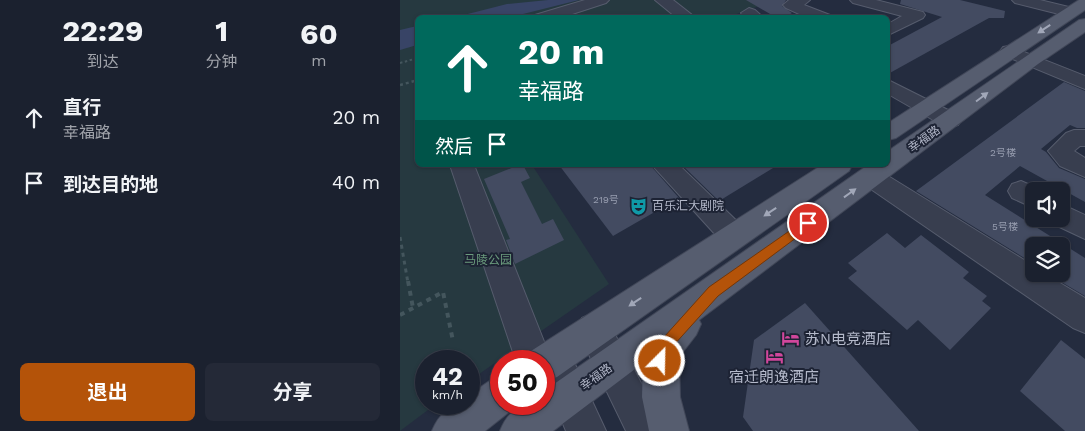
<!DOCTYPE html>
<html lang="zh">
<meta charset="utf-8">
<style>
body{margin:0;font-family:"Work Sans","Noto Sans SC",sans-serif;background:#242937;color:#f1f3f6;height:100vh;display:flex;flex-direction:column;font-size:19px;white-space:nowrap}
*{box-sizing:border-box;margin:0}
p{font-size:16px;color:#a0a3aa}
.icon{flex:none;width:28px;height:28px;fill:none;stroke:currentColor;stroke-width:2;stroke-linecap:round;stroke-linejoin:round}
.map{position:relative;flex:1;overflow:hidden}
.drawer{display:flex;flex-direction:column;background:#1b212f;width:400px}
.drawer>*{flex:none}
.top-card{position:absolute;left:15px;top:15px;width:475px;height:152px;border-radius:8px;box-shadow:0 1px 4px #0004,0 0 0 1px #393e4b;background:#00695c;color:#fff;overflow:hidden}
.controls{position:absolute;left:625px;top:182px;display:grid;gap:10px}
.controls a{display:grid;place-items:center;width:45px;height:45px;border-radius:8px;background:#1b212f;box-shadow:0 1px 4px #0004,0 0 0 1px #393e4b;font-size:25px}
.speed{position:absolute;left:15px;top:350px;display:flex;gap:10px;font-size:25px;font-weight:700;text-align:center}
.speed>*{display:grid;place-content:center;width:65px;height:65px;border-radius:50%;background:#1b212f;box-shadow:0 1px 4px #0004,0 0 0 1px #393e4b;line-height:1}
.speed small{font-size:12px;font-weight:400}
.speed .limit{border:8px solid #d22;background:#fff;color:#111}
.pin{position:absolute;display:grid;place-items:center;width:42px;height:42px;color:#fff;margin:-21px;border:2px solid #fff;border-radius:50%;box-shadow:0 1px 5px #0007}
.me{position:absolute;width:55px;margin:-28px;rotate:23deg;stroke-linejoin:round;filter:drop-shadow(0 0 4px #0008)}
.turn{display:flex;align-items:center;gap:18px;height:105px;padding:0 20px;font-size:22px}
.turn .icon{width:65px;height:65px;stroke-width:2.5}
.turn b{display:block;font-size:35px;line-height:42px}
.then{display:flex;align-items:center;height:48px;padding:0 20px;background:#0003;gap:10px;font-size:19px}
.eta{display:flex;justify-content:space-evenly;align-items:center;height:85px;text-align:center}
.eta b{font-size:30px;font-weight:700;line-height:35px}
.button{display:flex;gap:10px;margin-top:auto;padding:10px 20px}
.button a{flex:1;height:58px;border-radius:8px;background:#b45309;color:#fff;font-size:20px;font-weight:700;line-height:58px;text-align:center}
.button a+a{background:#242937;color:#f1f3f6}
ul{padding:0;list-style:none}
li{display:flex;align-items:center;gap:15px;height:65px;padding:0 20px}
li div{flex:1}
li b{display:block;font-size:19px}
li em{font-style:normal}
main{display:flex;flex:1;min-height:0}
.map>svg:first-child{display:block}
.green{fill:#263940}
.water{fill:#384466}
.building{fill:#434b61}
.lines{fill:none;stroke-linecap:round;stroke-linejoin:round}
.minor-casing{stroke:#565c6d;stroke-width:2}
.major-casing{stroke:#414758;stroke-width:2}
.path-far3{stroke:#44565d;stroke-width:2;stroke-dasharray:2.5 2.5;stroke-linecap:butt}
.path-far2{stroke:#44565d;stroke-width:2.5;stroke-dasharray:3 3;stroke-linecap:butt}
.path-far1{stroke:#44565d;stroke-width:3;stroke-dasharray:4 4;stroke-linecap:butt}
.path{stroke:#44565d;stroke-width:4;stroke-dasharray:5 5;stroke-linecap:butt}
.minor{fill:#383e4f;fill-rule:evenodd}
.major{fill:#565d6f;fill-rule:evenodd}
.oneway{fill:#a1a7b8}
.route{fill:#b45309;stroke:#753606}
.labels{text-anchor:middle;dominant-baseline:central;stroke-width:4;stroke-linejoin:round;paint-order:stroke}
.number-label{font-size:10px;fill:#989eb0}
.street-label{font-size:12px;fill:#b4b9ca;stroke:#1d2334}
.poi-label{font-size:12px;fill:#b4b9ca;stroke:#1d2334;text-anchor:start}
.park-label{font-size:12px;fill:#6b9b7d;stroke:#1d2334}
.near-poi-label{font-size:15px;fill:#b4b9ca;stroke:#1d2334;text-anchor:start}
</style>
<main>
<section class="drawer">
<div class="eta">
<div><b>22:29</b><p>到达</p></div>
<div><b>1</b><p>分钟</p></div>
<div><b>60</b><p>m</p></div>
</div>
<ul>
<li><svg class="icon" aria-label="ahead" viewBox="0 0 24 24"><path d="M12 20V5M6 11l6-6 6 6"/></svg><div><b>直行</b><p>幸福路</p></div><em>20 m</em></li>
<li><svg class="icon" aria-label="arrive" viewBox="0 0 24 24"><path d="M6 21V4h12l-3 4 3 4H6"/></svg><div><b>到达目的地</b></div><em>40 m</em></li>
</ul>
<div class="button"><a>退出</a><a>分享</a></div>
</section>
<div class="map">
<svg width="685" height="431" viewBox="0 0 685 431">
<rect width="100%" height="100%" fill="#242c3f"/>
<!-- green -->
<path class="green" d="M0 0H377L325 18H18V165H132L209 284 69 381V361H26V404H36L0 431Z"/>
<!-- water -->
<g class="water">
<path d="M148 0H179L111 17H56L107 4Z"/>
<path d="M17 26V45L0 50V30Z"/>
</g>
<!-- building -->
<g class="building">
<path d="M346 0H386L382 6 392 13 384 18H377Z"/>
<path d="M501 0H560L605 11 604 18H589L488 74V46L542 17 500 4Z"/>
<path d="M664 82 685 91V128H677L670 125 641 149 646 152 659 168 685 179V202L620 166 585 195 685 258V296L648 274H661V246H634V264L516 191Z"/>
<path d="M119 165H123L130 178 121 182 142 224 153 219 164 240 115 264 106 240 110 239 84 179Z"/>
<path d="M159 165H250L279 198 213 236Z"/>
<path d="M282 165H378L319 201Z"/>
<path d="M487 233 505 248 521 235 569 272 563 278 587 296 582 301 591 308 550 350 518 320 507 330 448 278 457 271 448 263Z"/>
<path d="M405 303 519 431H353L343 417 354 340Z"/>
<path d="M661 340 685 359V431H665L620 391Z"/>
</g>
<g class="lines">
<defs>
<g id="minor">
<path d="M185 0H209L206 3 160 18H133L135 15Z"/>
<path d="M255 0H273L296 18H277Z"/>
<path d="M389 0H410L404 5 430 15 432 18H408L386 8 383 5Z"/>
<path d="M450 0H476L523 12 525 15 523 18 488 35V24L502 16 453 3Z"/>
<path d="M612 0H640L677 9 679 12 671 17 615 3Z"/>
<path d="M349 8 355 10 364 18H345L341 13Z"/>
<path d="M609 46 685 76V89L603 55 600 51 603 47Z"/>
<path d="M488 80 558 115 561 120 558 125 550 127 542 125 488 94Z"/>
<path d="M674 130H685V146H680L674 151 685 158V177L660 166 648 151 666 133Z"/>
<path d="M50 165H74L145 344 153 340 166 345 206 431H166L144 378V361H116Z"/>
<path d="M252 165H279L344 228 348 236 344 244 334 248 324 244Z"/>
<path d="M471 168 480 171 634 266V274H645L685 298V333L673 328 462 183 458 177 462 171Z"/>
<path d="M621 181 644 191H634V208L612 198 608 191 612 184Z"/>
<path d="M661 204 685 215V239L651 223 649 219H661Z"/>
<path d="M194 313 206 318 267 431H226L177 330 182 318Z"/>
</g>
<g id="major">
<path d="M679 0H685V10L496 138 488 140V123Z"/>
<path d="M685 19V32L638 64 299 320 301 324 296 335 279 357 280 397 289 431H249L242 397 243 363 153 431H100C109 409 120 404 144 404V391L468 165H488V151L679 20Z"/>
<path d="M422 165H452L449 171 157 377 144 382V361H127L131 351Z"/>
<path d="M101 376V404H116L114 408 85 431H32C39 414 50 404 69 404V395L88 382Z"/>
</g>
</defs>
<!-- minor casing -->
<use href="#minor" class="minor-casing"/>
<!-- major casing -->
<use href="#major" class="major-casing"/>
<!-- path-far3 -->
<path class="path-far3" d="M0 63 18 58"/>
<!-- path-far2 -->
<path class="path-far2" d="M0 85 18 80"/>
<!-- path-far1 -->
<path class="path-far1" d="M0 237 8 283"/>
<!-- path -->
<g class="path">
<path d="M8 281 13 308"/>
<path d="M0 315 43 292 53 341"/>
</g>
<!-- minor -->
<use href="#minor" class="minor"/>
<!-- major -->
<use href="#major" class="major"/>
</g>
<!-- one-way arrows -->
<defs><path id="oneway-solid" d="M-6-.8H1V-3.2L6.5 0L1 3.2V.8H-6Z" transform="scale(1.25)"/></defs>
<g class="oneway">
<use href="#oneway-solid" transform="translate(644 29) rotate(147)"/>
<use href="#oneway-solid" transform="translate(582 97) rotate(-37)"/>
<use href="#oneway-solid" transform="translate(450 193) rotate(-36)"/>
<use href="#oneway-solid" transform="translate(370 212) rotate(146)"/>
<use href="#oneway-solid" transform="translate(235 302) rotate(146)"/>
</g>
<!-- route -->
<path class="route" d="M408 218 414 223 412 226 318 296 273 346 268 353 266 367 260 369 255 367 253 361 256 346 309 287Z"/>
<!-- icons -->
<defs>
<symbol id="theatre-bare" viewBox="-9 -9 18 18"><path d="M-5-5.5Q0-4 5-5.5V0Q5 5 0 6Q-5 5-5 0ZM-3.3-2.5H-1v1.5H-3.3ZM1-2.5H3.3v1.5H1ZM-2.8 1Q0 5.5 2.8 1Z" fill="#0f9aa8" stroke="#1d2334" stroke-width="2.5" paint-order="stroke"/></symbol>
<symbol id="hotel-bare" viewBox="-9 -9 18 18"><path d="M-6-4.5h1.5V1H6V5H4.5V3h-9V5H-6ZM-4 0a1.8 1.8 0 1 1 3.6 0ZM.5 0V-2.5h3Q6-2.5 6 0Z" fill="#d1479c" stroke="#1d2334" stroke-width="2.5" paint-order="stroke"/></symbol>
</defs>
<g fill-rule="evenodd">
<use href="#theatre-bare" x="226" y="194" width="25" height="25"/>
<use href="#hotel-bare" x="378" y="326" width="25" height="25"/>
<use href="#hotel-bare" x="362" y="344" width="25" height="25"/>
</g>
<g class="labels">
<!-- number labels -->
<g class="number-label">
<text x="603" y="152">2号楼</text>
<text x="206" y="199">219号</text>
<text x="605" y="226">5号楼</text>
</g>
<!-- street labels -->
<g class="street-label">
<text transform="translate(524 139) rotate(-36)">幸福路</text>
<text transform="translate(196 377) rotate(-36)">幸福路</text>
</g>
<!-- poi labels -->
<g class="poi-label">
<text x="252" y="206">百乐汇大剧院</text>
</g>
<!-- park labels -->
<g class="park-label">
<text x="88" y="260">马陵公园</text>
</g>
<!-- near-poi labels -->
<g class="near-poi-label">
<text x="405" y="339">苏N电竞酒店</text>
<text x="374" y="377" text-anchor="middle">宿迁朗逸酒店</text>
</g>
</g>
</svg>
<div class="controls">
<a><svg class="icon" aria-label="sound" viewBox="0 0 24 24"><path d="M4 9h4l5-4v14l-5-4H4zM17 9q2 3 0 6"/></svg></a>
<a><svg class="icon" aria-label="layers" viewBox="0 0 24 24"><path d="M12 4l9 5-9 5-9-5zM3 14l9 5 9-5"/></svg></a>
</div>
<div class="speed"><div>42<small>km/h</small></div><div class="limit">50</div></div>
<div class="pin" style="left:408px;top:223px;background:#d93025"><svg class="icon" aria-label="arrive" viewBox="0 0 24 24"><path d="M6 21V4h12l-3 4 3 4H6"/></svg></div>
<svg class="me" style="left:260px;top:361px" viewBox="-20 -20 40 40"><circle r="17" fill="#b45309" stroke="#fff" stroke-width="3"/><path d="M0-11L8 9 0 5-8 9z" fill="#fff"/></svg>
<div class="top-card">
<div class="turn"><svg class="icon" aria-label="ahead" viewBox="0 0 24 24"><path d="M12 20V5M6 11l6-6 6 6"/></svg><div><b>20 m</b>幸福路</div></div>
<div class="then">然后<svg class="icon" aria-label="arrive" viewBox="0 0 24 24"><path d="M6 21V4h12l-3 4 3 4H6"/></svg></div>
</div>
</div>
</main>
